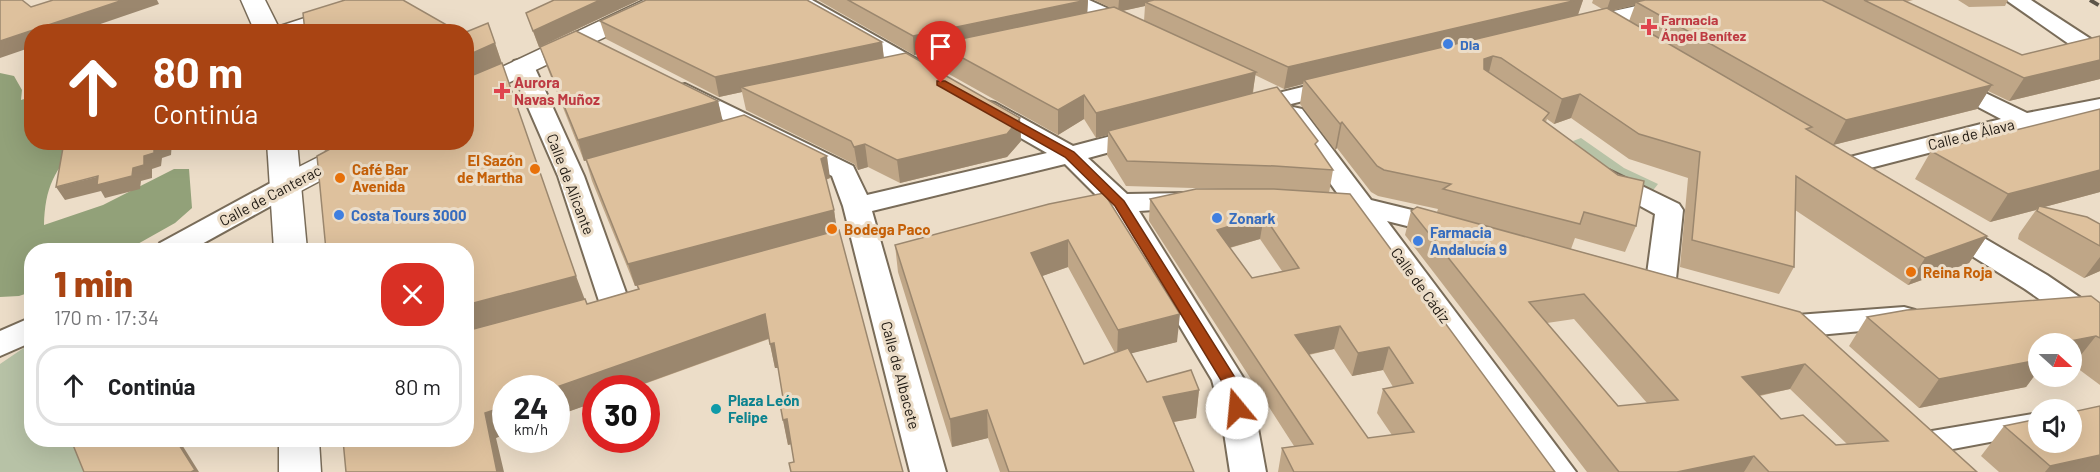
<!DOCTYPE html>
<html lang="es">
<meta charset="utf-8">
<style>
body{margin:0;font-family:Barlow,sans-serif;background:#f6f6f6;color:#202124;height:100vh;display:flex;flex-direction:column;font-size:22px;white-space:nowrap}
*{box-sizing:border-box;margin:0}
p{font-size:20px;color:#757577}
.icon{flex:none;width:33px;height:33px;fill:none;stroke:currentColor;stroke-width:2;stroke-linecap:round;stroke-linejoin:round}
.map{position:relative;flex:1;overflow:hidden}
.details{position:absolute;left:24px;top:243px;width:450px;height:204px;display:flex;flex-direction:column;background:#fff;border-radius:24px;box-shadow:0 6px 24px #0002}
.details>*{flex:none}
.banner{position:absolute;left:24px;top:24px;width:450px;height:126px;border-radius:24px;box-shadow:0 6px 24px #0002;background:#a94413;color:#fff;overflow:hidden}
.needle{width:39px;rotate:111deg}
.buttons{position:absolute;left:2028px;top:333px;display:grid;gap:12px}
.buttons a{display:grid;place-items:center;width:54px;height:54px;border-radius:50%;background:#fff;box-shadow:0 6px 24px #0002;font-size:30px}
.speed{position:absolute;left:492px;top:375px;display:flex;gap:12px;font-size:30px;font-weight:700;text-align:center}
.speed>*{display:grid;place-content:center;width:78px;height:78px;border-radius:50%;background:#fff;box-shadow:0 6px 24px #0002;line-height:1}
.speed small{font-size:15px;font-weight:400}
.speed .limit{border:9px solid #d22;background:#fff;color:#111}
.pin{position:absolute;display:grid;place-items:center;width:51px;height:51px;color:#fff;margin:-62px -26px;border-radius:50% 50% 50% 0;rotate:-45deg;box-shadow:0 0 6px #0007}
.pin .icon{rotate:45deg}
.me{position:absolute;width:66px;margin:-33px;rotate:343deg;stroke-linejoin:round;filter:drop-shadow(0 0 4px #0008)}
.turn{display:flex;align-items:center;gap:21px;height:126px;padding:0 30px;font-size:27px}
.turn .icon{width:78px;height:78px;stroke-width:2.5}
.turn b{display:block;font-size:42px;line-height:51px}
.round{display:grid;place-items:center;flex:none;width:63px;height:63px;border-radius:24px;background:#f6f6f6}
.summary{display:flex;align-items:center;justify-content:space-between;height:102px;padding:0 30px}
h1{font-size:36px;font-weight:800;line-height:45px;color:#a94413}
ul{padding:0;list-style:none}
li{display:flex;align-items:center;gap:18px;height:81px;margin:0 12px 9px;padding:0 18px;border:3px solid #e0e0e0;border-radius:24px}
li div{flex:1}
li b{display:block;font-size:22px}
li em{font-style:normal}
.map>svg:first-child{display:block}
.green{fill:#b7c2a6}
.forest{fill:#92a179}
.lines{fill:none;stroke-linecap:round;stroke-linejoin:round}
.pedestrian-casing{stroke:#796c59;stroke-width:4}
.minor-casing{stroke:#796c59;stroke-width:4}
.tertiary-casing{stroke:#796c59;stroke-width:3}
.primary-casing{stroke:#796c59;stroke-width:3}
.pedestrian{fill:#fff;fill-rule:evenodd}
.minor{fill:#fff;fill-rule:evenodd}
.tertiary{fill:#fff;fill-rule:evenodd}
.primary{fill:#fff;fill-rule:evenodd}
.rail{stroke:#5d5549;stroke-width:4;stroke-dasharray:10 5;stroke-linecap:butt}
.wall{fill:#bfa687;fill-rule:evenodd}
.shaded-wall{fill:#9b876e}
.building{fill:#dec19d;stroke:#9b876e;stroke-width:1.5;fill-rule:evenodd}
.route{fill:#a94413;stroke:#6e2c0c;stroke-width:1.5}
.health-dot{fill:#e0444e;stroke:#ecddc8;stroke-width:2}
.shop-dot{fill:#3f7fe0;stroke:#ecddc8;stroke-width:2}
.food-dot{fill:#e8710a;stroke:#ecddc8;stroke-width:2}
.culture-dot{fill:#0f9aa8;stroke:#ecddc8;stroke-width:2}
.labels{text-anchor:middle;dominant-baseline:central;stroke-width:6;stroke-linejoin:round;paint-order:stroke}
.far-health-label{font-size:14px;font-weight:bold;fill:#be3a42;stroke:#ecddc8;text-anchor:start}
.far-shop-label{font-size:14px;font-weight:bold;fill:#366cbe;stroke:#ecddc8;text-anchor:start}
.health-label{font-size:15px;font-weight:bold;fill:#be3a42;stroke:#ecddc8;text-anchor:start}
.street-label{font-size:15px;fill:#1f1912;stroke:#ecddc8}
.food-label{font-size:15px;font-weight:bold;fill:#c56008;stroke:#ecddc8;text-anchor:start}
.shop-label{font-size:15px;font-weight:bold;fill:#366cbe;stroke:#ecddc8;text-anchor:start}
.culture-label{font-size:15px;font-weight:bold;fill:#0d838f;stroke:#ecddc8;text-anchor:start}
</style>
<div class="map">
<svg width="2100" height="472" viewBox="0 0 2100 472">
<rect width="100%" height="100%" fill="#ecddc8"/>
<!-- green -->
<g class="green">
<path d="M1581 138 1624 168 1658 184 1651 193 1620 179 1573 141Z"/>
<path d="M31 343 32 440H83L94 472H0V364Z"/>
</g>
<!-- forest -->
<path class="forest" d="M0 73 14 76 22 90 21 100 31 97 32 142 81 143C54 169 45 188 44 225L103 205 174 169H189L192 208 175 223 127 250H32L31 292 19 296 0 297Z"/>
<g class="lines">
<defs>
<path id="pedestrian" d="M2038 413V433L1926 454 1916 451 1912 443 1916 435 1926 432Z"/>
<g id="minor">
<path d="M786 0H812L936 70 940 75 936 80H920L790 4Z"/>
<path d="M1061 0H1089L1138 22 1141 27 1138 32H1122L1065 4Z"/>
<path d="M1664 0H1704L1700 4 1585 31 1577 29 1574 24 1577 19Z"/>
<path d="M2006 0H2031L2100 45V62L2092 60Z"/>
<path d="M522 59 530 61 534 66 584 176 630 304 626 311 615 314 604 311 600 304 558 176 510 66 514 61Z"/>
<path d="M1948 75 2027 113 2100 99V113L2025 128 1843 175 1834 173 1830 167 1834 161 2001 119 1940 87 1936 82 1940 77Z"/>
<path d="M1339 78 1347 80 1351 85 1347 90 1247 115 1238 113 1235 108 1238 103Z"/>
<path d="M685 84 853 166 867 195 1047 153 977 113 974 108 977 103 986 101 995 103 1073 146 1145 127 1154 130 1158 135 1154 140 1088 158 1127 194 1189 193 1199 195 1203 201 1199 207 1139 211 1244 379 1253 401 1266 472H1230L1221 413 1212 380 1109 208 1065 164 872 211 946 472H910L843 206 832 176 677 96 673 91 677 86Z"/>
<path d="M1293 107 1302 109 1371 200 1457 221 1461 227 1457 233 1447 236 1387 221 1576 472H1538L1353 215 1312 210 1308 204 1312 198 1340 197 1281 114 1284 109Z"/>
<path d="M1609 170 1679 204 1683 210 1675 289 1671 296 1660 299 1649 296 1645 289 1655 214 1600 184 1596 178 1600 172Z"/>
<path d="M286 178 296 180 299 186 296 192 191 250H156L160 243 276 180Z"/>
<path d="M1945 218 1955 221 2047 275 2100 311V337L2089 334 2025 289 1935 233 1931 227 1935 221Z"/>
<path d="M1904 307 1915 310 1920 318 1915 326 1797 337 1766 329 1761 321 1766 313 1777 310 1797 315Z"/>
<path d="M32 317V342L0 356V331Z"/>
</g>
<g id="tertiary">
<path d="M360 0H397L394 5 313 32H273L277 27Z"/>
<path d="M644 0H676L673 5 466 103V84Z"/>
<path d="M348 142H386L382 148 297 193 286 195 275 193 270 186 275 179Z"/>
</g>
<g id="primary">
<path d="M241 0H265L281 32H255Z"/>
<path d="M267 142H297L307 250H274Z"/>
<path d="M279 440H319L321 472H279Z"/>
</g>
</defs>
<!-- pedestrian casing -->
<use href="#pedestrian" class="pedestrian-casing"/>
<!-- minor casing -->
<use href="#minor" class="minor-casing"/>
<!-- tertiary casing -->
<use href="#tertiary" class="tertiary-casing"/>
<!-- primary casing -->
<use href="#primary" class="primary-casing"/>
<!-- pedestrian -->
<use href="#pedestrian" class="pedestrian"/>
<!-- minor -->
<use href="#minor" class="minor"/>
<!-- tertiary -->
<use href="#tertiary" class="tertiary"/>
<!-- primary -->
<use href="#primary" class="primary"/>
<!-- rail -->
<path class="rail" d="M2090 0 2100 6"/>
</g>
<!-- wall -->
<g class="wall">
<path d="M554 0H639L539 47 526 13Z"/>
<path d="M818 0H1088L1087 13 1111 8 1094 0H1583L1578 15 1602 9 1592 3 1593 0H1913L1906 2 2022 55 2100 36V79L2009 101 1988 91 1977 109 1833 145 1987 236 1969 263 1908 285 1795 210 1794 267 1779 294 1680 267 1688 178 1629 159 1571 118 1554 124 1547 119 1546 122 1636 226 1625 252 1575 238 1571 249 1800 312 1977 472H1587L1405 235 1411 211 1437 212 1438 209 1378 196 1371 192 1337 148 1335 150 1300 104 1303 84 1284 89 1255 75 1253 94 1317 147 1333 170 1329 193 1555 472H1278L1282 448 1294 446 1149 221 1150 199 1226 189 1126 186 1107 155 1108 135 1096 138 1084 119 1058 135 938 68 937 50 914 55ZM1635 5 1629 21 1611 11ZM1145 6 1144 21 1121 11ZM1260 239 1282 271 1252 278 1230 248ZM1574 319 1647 403 1618 406 1547 323ZM1334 349 1352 376 1383 370 1393 387 1383 389 1377 413 1392 435 1368 438 1309 355ZM1790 389 1847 444 1836 445 1781 419 1760 396Z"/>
<path d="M1958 0H2008L2005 6 1969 7Z"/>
<path d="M600 21 882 42 884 58 1020 118 1021 141 1007 157 900 183 868 167 858 170 854 164 746 110 742 92 719 97 606 39Z"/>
<path d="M488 23 584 300 587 304 638 289 637 286H635L592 181 586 161H584L547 67 540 47 718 101 722 121 830 178 826 180 834 210 837 230 794 462 791 444 788 445 783 420V398L778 368H775L769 339 556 416V388L496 438 466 142Z"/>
<path d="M1931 151 2100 192 2044 207 2100 224V271L2084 278 2018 239 2019 234 2036 210 1990 222 1915 179Z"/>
<path d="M1049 204 1177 342 1131 353 1147 382 1199 390 1196 418 1174 422 1194 472H1000L988 438 952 447 898 272 895 245ZM1068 267 1115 353 1084 364 1042 276Z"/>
<path d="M2100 303V385L2073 365H2072V344L2038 371 2026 387 1919 408 1849 346 1867 317Z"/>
<path d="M2004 426 2100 472H1999L1981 456Z"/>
</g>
<!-- shaded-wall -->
<g class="shaded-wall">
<path d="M123 0H157L159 4 77 32H32V47L0 58V41Z"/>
<path d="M600 0H639L539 47 533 31Z"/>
<path d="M1088 0 1087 18 937 44V50L914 55 913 36Z"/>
<path d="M1119 0H1171L1145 2V6L1118 12Z"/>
<path d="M1577 0H1583L1576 20 1304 80 1303 84 1284 89 1288 67Z"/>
<path d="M1610 0H1656L1636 2 1635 5 1606 12Z"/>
<path d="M882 42 884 61 741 87 742 92 719 97 715 77Z"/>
<path d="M495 43 502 64 466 81V56Z"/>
<path d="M1493 56 1487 80 1477 83 1484 59Z"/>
<path d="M2100 60V79L2009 101 2024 78Z"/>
<path d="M1256 72 1252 96 1108 131V135L1096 138V113Z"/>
<path d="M1992 85 1977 109 1833 145 1846 120Z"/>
<path d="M1580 94 1571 118 1554 124 1562 99Z"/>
<path d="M1084 95V119L1058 135V110Z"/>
<path d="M718 101 723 122 584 161 578 140Z"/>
<path d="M1020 118 1021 141 1007 157 900 183 897 160Z"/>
<path d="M1342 122 1337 148 1335 150 1340 124Z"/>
<path d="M163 142H172L171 155 162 158 161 166 152 169V178L141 181 140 189 105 198 101 191 65 200 56 187 133 168 154 145Z"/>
<path d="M321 142H342L325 151Z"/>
<path d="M865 144 868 167 858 170 854 147Z"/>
<path d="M827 156 830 178 824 180 821 159Z"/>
<path d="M2100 170V192L2037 209 2039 206 2036 210 1990 222 2008 194Z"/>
<path d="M834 210 837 232 635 286 628 264Z"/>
<path d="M1264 216 1260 239 1214 252 1217 230Z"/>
<path d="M1987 236 1969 263 1908 285 1925 258Z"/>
<path d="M1068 240V267L1031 280V253Z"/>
<path d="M2100 257V271L2084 278Z"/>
<path d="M576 276 585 300 466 333V305Z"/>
<path d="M765 314 770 338 632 388H596V402L556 416V388H554Z"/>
<path d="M1180 314 1177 342 1117 357 1118 330Z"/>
<path d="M1340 326 1334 349 1291 358 1295 335Z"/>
<path d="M2096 336 2073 365H2072V344H2055Z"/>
<path d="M774 343 779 368H775L770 344Z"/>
<path d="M2038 346V371L2026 387 1919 408 1939 379Z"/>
<path d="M1389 347 1383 370 1352 376 1358 353Z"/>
<path d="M1805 364 1790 389 1728 402 1742 377Z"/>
<path d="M1199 390 1196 418 1161 424 1163 397Z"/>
<path d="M506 406V434L496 438 504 472H497L485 413Z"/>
<path d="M987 410 988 438 952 447 950 419Z"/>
<path d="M787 419 792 444 788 445 783 420Z"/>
<path d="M176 440H179L199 472H191Z"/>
<path d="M2100 455V472H2045L2050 466Z"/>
<path d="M1754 456 1744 472H1677Z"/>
</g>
<!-- building -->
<g class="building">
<path d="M0 0H22L31 7 53 0H123L0 41Z"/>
<path d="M345 0H403L459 32H305L303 13Z"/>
<path d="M554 0H600L533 31 526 13Z"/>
<path d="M646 0H807L882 42 715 77 600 21Z"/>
<path d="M848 0H1087L913 36Z"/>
<path d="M1154 0H1577L1288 67 1145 2Z"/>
<path d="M1645 0H1822L1992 85 1846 120 1636 2Z"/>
<path d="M1864 0H1903L2022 55 2100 36V60L2024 78Z"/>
<path d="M1114 7 1256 72 1096 113 1084 95 1058 110 937 44Z"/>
<path d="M1607 8 1812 127 1806 129 1987 236 1925 258 1796 176 1794 267 1692 240 1700 152 1639 134 1580 94 1562 99 1501 58 1493 56 1484 59V69L1549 113 1543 120 1618 175 1644 181 1636 226 1584 212 1580 224 1443 189 1451 184 1384 170 1377 166 1342 122 1340 124 1304 80Z"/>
<path d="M488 23 495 43 466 56V32Z"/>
<path d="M576 31 718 101 578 140 540 47Z"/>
<path d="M906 53 1020 118 1007 134 897 160 865 144 854 147 851 141 741 87Z"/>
<path d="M502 63 576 276 466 305V250H326L317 156 343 142H466V78Z"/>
<path d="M1277 87 1318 141 1315 144 1333 170 1275 166 1127 161 1108 131Z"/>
<path d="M2100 109V170L2008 194 1931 151Z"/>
<path d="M744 115 827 156 821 159 834 210 628 264 586 159Z"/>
<path d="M64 142H163L154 145V153L144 156V165L133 168 132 176 97 185 98 176 56 187Z"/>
<path d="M1196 189H1274L1350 194 1555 472H1294L1282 448 1313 444 1150 199ZM1264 216 1299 268 1252 278 1217 230ZM1340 326 1358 353 1389 347 1413 383 1383 389 1414 432 1368 438 1295 335Z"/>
<path d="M1104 193 1180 314 1118 330 1068 240 1031 253 1084 364 1128 348 1147 382 1191 370 1199 390 1163 397 1194 472H1009L987 410 950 419 895 245 1049 204Z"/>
<path d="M2039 206 2087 217 2100 224V246L2037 211Z"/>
<path d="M1417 207 1800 312 1977 472H1769L1754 456 1677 472H1619L1411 211ZM1584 294 1678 400 1618 406 1529 302ZM1805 364 1888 441 1836 445 1803 415 1781 419 1742 377Z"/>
<path d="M839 230 903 472H791L789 463 794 462 787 419 783 420 779 399 783 398 774 343 770 344 765 314 554 388H506V406L485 413 497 472H346L343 440H466V331L585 299 587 304 639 289 637 285Z"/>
<path d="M2091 296 2100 303V338L2096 336 2055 344H2038V346L2035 347 2038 350V360L1939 379 1867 317 1907 310Z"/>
<path d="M2100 406V455L2050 466 2004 426 2038 419V442H2072V412Z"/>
<path d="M71 440H176L195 470 191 472H84Z"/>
</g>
<!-- route -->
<path class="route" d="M937 81H945L1074 152 1124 201 1236 379C1241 389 1249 401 1243 412H1231L1221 380 1115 206 1065 157 937 85Z"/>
<!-- markers -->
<g class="health-dot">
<path d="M1646 18h6v6h6v6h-6v6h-6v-6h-6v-6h6z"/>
<path d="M499 82h6v6h6v6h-6v6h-6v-6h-6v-6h6z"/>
</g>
<g class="shop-dot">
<circle cx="1448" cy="44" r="6"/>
<circle cx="339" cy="215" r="6"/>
<circle cx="1217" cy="218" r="6"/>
<circle cx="1418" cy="241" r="6"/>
</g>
<g class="food-dot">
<circle cx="535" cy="169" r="6"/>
<circle cx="340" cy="178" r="6"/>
<circle cx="832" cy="229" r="6"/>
<circle cx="1911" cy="272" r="6"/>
</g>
<circle class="culture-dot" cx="716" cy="409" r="6"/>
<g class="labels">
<!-- far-health labels -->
<g class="far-health-label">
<text x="1661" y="19">Farmacia<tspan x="1661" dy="16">Ángel Benítez</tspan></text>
</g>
<!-- far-shop labels -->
<g class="far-shop-label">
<text x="1460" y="44">Dia</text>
</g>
<!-- health labels -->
<g class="health-label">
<text x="514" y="82">Aurora<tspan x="514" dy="17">Navas Muñoz</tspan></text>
</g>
<!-- street labels -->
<g class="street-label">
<text transform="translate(1971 134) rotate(-14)">Calle de Álava</text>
<text transform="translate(571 184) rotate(69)">Calle de Alicante</text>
<text transform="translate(270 195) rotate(-28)">Calle de Canterac</text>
<text transform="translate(1421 285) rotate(54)">Calle de Cádiz</text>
<text transform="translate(901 375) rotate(75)">Calle de Albacete</text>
</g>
<!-- food labels -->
<g class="food-label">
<text x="523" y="160" text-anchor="end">El Sazón<tspan x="523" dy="17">de Martha</tspan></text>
<text x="352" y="169">Café Bar<tspan x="352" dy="17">Avenida</tspan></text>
<text x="844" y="229">Bodega Paco</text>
<text x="1923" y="272">Reina Roja</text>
</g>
<!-- shop labels -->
<g class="shop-label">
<text x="351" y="215">Costa Tours 3000</text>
<text x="1229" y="218">Zonark</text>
<text x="1430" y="232">Farmacia<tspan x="1430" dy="17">Andalucía 9</tspan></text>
</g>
<!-- culture labels -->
<g class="culture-label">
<text x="728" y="400">Plaza León<tspan x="728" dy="17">Felipe</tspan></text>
</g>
</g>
</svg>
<div class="buttons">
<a><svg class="needle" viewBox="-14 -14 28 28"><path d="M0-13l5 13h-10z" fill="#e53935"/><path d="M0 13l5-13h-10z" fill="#757577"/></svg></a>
<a><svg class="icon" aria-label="sound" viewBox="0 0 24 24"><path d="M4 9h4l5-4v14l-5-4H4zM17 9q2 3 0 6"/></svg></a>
</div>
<div class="speed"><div>24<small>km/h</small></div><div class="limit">30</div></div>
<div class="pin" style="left:941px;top:83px;background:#d93025"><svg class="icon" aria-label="arrive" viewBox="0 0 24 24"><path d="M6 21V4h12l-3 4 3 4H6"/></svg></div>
<svg class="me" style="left:1237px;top:408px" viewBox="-20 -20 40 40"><circle r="19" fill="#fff"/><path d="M0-13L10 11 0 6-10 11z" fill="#a94413"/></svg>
<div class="banner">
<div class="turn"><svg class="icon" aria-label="ahead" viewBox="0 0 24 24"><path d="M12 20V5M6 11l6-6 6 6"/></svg><div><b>80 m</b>Continúa</div></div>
</div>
<section class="details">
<div class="summary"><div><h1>1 min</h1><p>170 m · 17:34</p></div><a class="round" style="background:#d93025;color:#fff"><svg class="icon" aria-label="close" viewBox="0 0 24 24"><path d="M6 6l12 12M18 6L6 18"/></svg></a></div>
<ul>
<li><svg class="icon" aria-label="ahead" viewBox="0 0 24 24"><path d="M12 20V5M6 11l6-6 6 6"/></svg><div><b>Continúa</b></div><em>80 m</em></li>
</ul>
</section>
</div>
